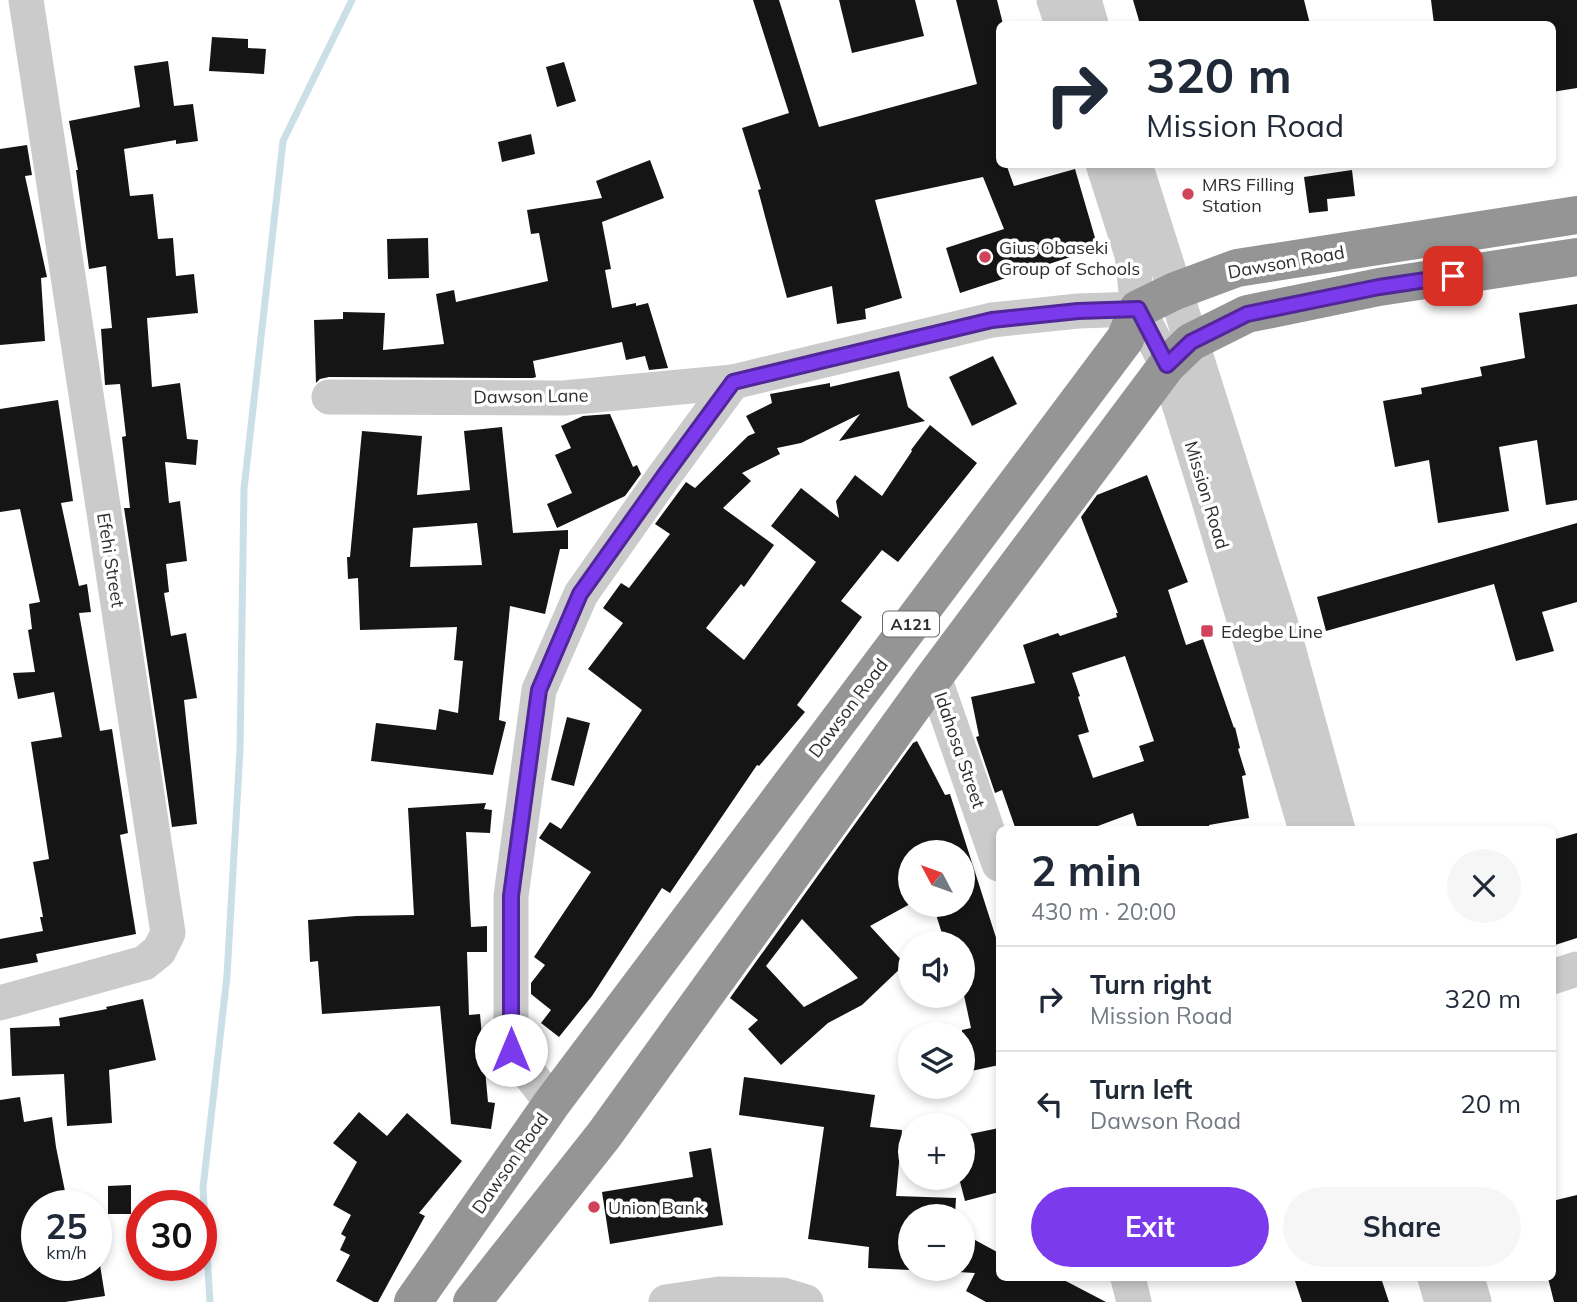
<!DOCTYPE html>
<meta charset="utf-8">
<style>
body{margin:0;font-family:Mulish,sans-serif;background:#f6f6f7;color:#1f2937;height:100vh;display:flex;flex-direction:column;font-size:26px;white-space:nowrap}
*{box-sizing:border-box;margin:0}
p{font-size:23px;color:#747a83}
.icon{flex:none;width:38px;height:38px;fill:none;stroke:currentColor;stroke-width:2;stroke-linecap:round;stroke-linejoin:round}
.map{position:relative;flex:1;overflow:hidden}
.drawer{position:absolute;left:996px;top:826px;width:560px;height:455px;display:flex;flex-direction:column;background:#fff;border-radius:10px;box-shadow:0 4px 10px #0003}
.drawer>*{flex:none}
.guide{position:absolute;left:996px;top:21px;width:560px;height:147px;border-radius:10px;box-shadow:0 4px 10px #0003;background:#fff;color:#1f2937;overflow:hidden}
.needle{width:46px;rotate:311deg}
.fabs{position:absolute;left:898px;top:840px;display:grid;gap:14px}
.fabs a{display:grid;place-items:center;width:77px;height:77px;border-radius:50%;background:#fff;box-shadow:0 4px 10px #0003;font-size:35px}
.speed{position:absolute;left:21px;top:1190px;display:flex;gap:14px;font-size:35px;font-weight:700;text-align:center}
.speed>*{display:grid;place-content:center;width:91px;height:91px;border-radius:50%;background:#fff;box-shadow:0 4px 10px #0003;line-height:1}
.speed small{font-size:18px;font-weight:400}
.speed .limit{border:10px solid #d22;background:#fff;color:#111}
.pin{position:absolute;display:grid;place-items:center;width:60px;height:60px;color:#fff;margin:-30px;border-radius:14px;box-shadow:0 4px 10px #0006}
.me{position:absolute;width:77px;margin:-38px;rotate:0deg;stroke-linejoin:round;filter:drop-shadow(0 0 5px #0008)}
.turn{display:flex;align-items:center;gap:24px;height:147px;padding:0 35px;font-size:32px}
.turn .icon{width:91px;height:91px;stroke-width:2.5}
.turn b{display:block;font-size:49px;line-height:60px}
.round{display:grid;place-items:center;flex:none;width:74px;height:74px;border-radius:37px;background:#f6f6f7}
.headline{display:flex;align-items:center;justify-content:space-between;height:119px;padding:0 35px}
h1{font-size:42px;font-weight:700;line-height:52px}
.action{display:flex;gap:14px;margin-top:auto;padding:14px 35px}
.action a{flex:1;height:80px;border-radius:42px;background:#7c3aed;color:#fff;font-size:28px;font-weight:700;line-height:80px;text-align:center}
.action a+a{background:#f6f6f7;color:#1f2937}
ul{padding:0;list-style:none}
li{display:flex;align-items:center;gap:21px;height:105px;padding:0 35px;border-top:2px solid #e0e1e3}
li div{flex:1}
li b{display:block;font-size:26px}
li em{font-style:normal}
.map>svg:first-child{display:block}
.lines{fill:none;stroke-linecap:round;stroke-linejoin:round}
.stream{stroke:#cbdfe7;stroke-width:7}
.building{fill:#151515;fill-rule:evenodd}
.minor{stroke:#cbcbcb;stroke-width:35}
.highway{stroke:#959595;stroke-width:38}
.route-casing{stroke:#51269a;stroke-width:18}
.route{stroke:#7c3aed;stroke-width:12}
.poi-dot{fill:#d1435b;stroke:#fff;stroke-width:2.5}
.labels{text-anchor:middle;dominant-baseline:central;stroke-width:7;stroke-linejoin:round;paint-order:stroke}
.shield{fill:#fff;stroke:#6d6d6d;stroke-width:2}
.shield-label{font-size:16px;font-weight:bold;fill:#2e2e2e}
.poi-label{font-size:18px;fill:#2e2e2e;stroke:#fff;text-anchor:start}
.street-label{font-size:18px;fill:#2e2e2e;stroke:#fff}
</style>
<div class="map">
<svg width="1577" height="1302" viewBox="0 0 1577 1302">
<rect width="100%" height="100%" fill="#fff"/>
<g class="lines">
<!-- stream -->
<path class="stream" d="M210 1302 203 1188 227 976 240 750 244 489 283 141 352 0"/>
</g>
<!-- building -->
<g class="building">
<path d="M753 0H779L819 127 977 84 956 0H997L1003 24H999V164H1006L1014 186 1075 169 1098 248 960 293 946 248 1004 229 983 177 875 200 902 298 865 309 866 319 837 324 832 286 787 298 758 190 761 189 742 128 789 113Z"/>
<path d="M839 0H915L924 36 852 53Z"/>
<path d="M1133 0H1304L1310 24H1140Z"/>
<path d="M1431 0H1577V88L1552 92V24H1488V21L1457 24H1434Z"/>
<path d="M212 37 248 39V48L266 49 264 74 209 71Z"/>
<path d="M168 61 174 106 193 104 198 141 176 144V140L124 149 130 196 153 194 158 239 173 238 176 276 194 274 198 313 147 318 152 387 180 383 187 439 198 440 196 465 165 462 169 503 180 501 187 561 166 564 169 592 164 593 171 636 186 633 197 698 184 700 197 824 172 827 124 508H130L122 437 126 436 120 384 105 385 101 329 112 328 106 266 89 269 76 170H78L69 121 140 107 134 66Z"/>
<path d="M564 62 576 101 557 107 546 67Z"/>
<path d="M531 134 535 154 502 162 498 142Z"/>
<path d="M27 145 32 175 25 176 47 277 41 278 45 341 0 345V149Z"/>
<path d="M650 160 664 198 602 222 611 269 605 270 612 308 636 303V306L648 303 668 368 649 370 645 356 626 360 622 342 533 361 536 377 533 378 329 377 320 379 316 383 314 320 343 319V312L385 313 383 350 444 344 436 294 454 290 456 302 548 281 539 233 531 234 527 210 602 198 596 181Z"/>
<path d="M1352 170 1355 196 1327 199 1328 211 1309 213 1304 177Z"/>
<path d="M428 238 429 278 388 279 387 239Z"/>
<path d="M1577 304V500L1546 505 1537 440 1499 447 1509 511 1438 523 1429 460 1395 467 1383 401 1422 394 1421 388 1482 376 1480 367 1525 358 1519 313Z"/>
<path d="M993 356 1017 404 972 426 949 377Z"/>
<path d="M899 371 908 407 925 421 839 441 860 414 801 443 777 448 780 454 742 473 751 481 723 508 774 545 744 587 741 584 706 628 744 660 816 562 771 526 801 488 839 518 836 501 855 475 882 496 912 451 911 450 930 425 977 463 898 562 882 550 841 601 862 617 797 705 805 712 759 766 757 765 670 893 662 888 592 996 559 1037 541 1023 551 1010 531 994V983L545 965 534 957 591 872 539 838 550 822 561 829 642 710 588 669 623 623 603 608 621 583 629 588 670 534 655 524 686 482 695 488 748 436 755 433 746 416 772 403 770 394 830 383V387Z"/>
<path d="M58 400 73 501 61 503 79 586 87 584 91 612 79 613 100 731 112 729 128 833 120 835 136 934 36 954 38 962 0 969V939L43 931 40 917H43L33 862 49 859 31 742 62 737 54 692 18 699 13 673 35 672 28 630 32 629 29 604 40 602 20 509 0 512V409Z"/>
<path d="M610 414 633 467 637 465 641 474 625 496 557 528 547 504 572 493 555 455 571 448 561 426 583 416Z"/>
<path d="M502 427 513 533 568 530V549H560L545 614 510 606 499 720 506 722 493 775 371 761 376 723 436 730 439 709 458 713 463 661 454 660 457 627 360 630 358 578 348 579 347 557H350L362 431 422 436 417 495 470 490 464 431ZM477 523 482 565 410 567 413 528Z"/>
<path d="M1147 475 1188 582 1168 590 1186 645 1203 639 1234 728 1235 727 1240 748 1238 749 1246 775 1242 776 1249 818 1209 825 1210 830H1138L1133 813 1087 830H1016L1002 790 995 793 976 737 979 736 971 697 1035 683 1023 645 1058 633 1060 636 1117 617 1116 613H1118L1081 517 1097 495ZM1125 656 1154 741 1139 746 1144 761 1093 778 1078 735 1089 732 1078 697 1080 696 1072 673Z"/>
<path d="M1577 523V602L1542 612 1554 651 1516 661 1494 584 1326 631 1317 597Z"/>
<path d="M567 717 590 723 574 786 551 780Z"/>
<path d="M917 741 945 795 950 794 999 947V1065L962 1073V1030L971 1028 962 986V943H945L933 905H962V852H910V904L870 926 905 964 862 1005 828 1023 781 1065 748 1029 758 1020 730 998 913 743ZM802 919 858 978 804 1007 766 966Z"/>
<path d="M486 803 484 809 492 810 490 833 466 832 471 927 487 926V952H467L469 1015 480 1014 488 1102 495 1103 491 1129 451 1124 440 1006 322 1014 318 961 310 962 308 920 356 916 414 915 408 808Z"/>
<path d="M1577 833V938L1552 946V840Z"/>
<path d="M143 999 156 1060 109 1070 112 1123 67 1126 64 1074 12 1076 10 1028 60 1026 59 1018 107 1009 106 1007Z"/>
<path d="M744 1077 875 1095 870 1127 902 1130 896 1196 956 1198 955 1216H910V1270L868 1268 869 1247 808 1239 824 1127 739 1115Z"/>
<path d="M20 1097 24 1122 52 1117 56 1147 68 1206H37V1265H100L105 1296 65 1302H0V1100Z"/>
<path d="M359 1112 387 1136 407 1113 462 1161 419 1213 425 1216 378 1302H374L336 1281 350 1255 340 1250 346 1237 341 1234 351 1215 333 1205 357 1162 333 1143Z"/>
<path d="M999 1128V1192L965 1201 959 1178H962V1161L974 1158 970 1134Z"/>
<path d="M711 1148 723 1225 610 1244 602 1192 693 1177 689 1152Z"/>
<path d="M131 1185V1214H108V1186Z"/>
<path d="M1577 1195V1302H1554L1548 1278H1552V1201Z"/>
<path d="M975 1240 999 1253V1278H1060L1106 1302H986L966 1291 975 1273 958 1272 960 1269H962V1264Z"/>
<path d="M1294 1278H1381L1389 1302H1302Z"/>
</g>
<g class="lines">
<!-- minor -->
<g class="minor">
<path d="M1054 0 1062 24"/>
<path d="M1084 0 1091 24"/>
<path d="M1103 164 1132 255 1138 309 1167 365 1205 487 1306 830"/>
<path d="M1135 164 1285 637 1338 830"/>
<path d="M329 397 564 398 733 382"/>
<path d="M934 677 999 864"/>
<path d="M1552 977 1577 969"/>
<path d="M0 1003 144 963 159 951 168 933 26 0"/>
<path d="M552 1103 511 1050V896L539 690 581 594 664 476 733 382 992 320 1078 311 1138 309"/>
<path d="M1128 1278 1134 1302"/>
<path d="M1435 1278 1442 1302"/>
<path d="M1467 1278 1474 1302"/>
<path d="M666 1302 719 1294 783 1295 806 1302"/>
</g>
<!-- highway -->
<g class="highway">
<path d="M413 1302 552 1103 1125 339 1138 309 1175 291 1237 268 1577 215"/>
<path d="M472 1302 604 1135 934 677 1167 365 1191 342 1247 314 1379 287 1577 257"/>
</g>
</g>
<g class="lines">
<defs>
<path id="route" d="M511 1050V896L539 690 580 594 664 476 733 382 992 320 1078 311 1138 309 1167 365 1191 342 1247 314 1379 287 1453 276"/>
</defs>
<!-- route casing -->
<use href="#route" class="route-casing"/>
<!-- route -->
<use href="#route" class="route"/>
</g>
<!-- markers -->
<g class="poi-dot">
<circle cx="1188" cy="194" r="7"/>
<circle cx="985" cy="257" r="7"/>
<rect x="1200" y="624" width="14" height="14" rx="3.5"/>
<circle cx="594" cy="1207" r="7"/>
</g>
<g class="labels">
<!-- shield labels -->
<rect class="shield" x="883" y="611.5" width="56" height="25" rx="5"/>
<g class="shield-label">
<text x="911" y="624">A121</text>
</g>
<!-- poi labels -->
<g class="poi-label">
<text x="1202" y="184">MRS Filling<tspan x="1202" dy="21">Station</tspan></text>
<text x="999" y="247">Gius Obaseki<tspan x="999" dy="21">Group of Schools</tspan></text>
<text x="1221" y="631">Edegbe Line</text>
<text x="608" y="1207">Union Bank</text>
</g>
<!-- street labels -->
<g class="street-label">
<text transform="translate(1286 262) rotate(-10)">Dawson Road</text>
<text transform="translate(531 396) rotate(-1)">Dawson Lane</text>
<text transform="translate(1207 495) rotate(73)">Mission Road</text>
<text transform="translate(111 560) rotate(81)">Efehi Street</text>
<text transform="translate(848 708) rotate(-53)">Dawson Road</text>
<text transform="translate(960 750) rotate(71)">Idahosa Street</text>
<text transform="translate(510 1163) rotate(-55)">Dawson Road</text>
</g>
</g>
</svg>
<div class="fabs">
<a><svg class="needle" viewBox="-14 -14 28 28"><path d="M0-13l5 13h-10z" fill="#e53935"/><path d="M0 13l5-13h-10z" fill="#747a83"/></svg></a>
<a><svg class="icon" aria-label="sound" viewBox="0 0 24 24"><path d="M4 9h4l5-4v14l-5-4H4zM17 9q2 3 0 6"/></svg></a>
<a><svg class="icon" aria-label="layers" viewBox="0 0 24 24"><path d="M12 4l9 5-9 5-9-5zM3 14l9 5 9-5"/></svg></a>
<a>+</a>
<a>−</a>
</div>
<div class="speed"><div>25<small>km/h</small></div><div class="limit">30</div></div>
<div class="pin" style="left:1453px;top:276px;background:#d93025"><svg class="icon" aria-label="arrive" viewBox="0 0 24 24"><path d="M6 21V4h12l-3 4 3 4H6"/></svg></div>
<svg class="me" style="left:511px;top:1050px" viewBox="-20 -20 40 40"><circle r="19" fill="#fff"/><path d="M0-13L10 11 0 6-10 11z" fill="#7c3aed"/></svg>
<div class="guide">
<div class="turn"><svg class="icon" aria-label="right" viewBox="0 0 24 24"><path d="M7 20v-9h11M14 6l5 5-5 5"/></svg><div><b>320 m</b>Mission Road</div></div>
</div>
<section class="drawer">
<div class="headline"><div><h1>2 min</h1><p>430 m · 20:00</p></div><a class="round"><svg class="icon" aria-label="close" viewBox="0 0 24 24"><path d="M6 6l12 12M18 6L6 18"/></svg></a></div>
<ul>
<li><svg class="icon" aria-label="right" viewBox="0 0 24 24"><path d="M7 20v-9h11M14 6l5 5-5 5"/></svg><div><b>Turn right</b><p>Mission Road</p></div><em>320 m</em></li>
<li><svg class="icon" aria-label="left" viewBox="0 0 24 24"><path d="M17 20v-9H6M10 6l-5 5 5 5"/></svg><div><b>Turn left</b><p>Dawson Road</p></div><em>20 m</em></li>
</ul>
<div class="action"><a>Exit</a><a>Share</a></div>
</section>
</div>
